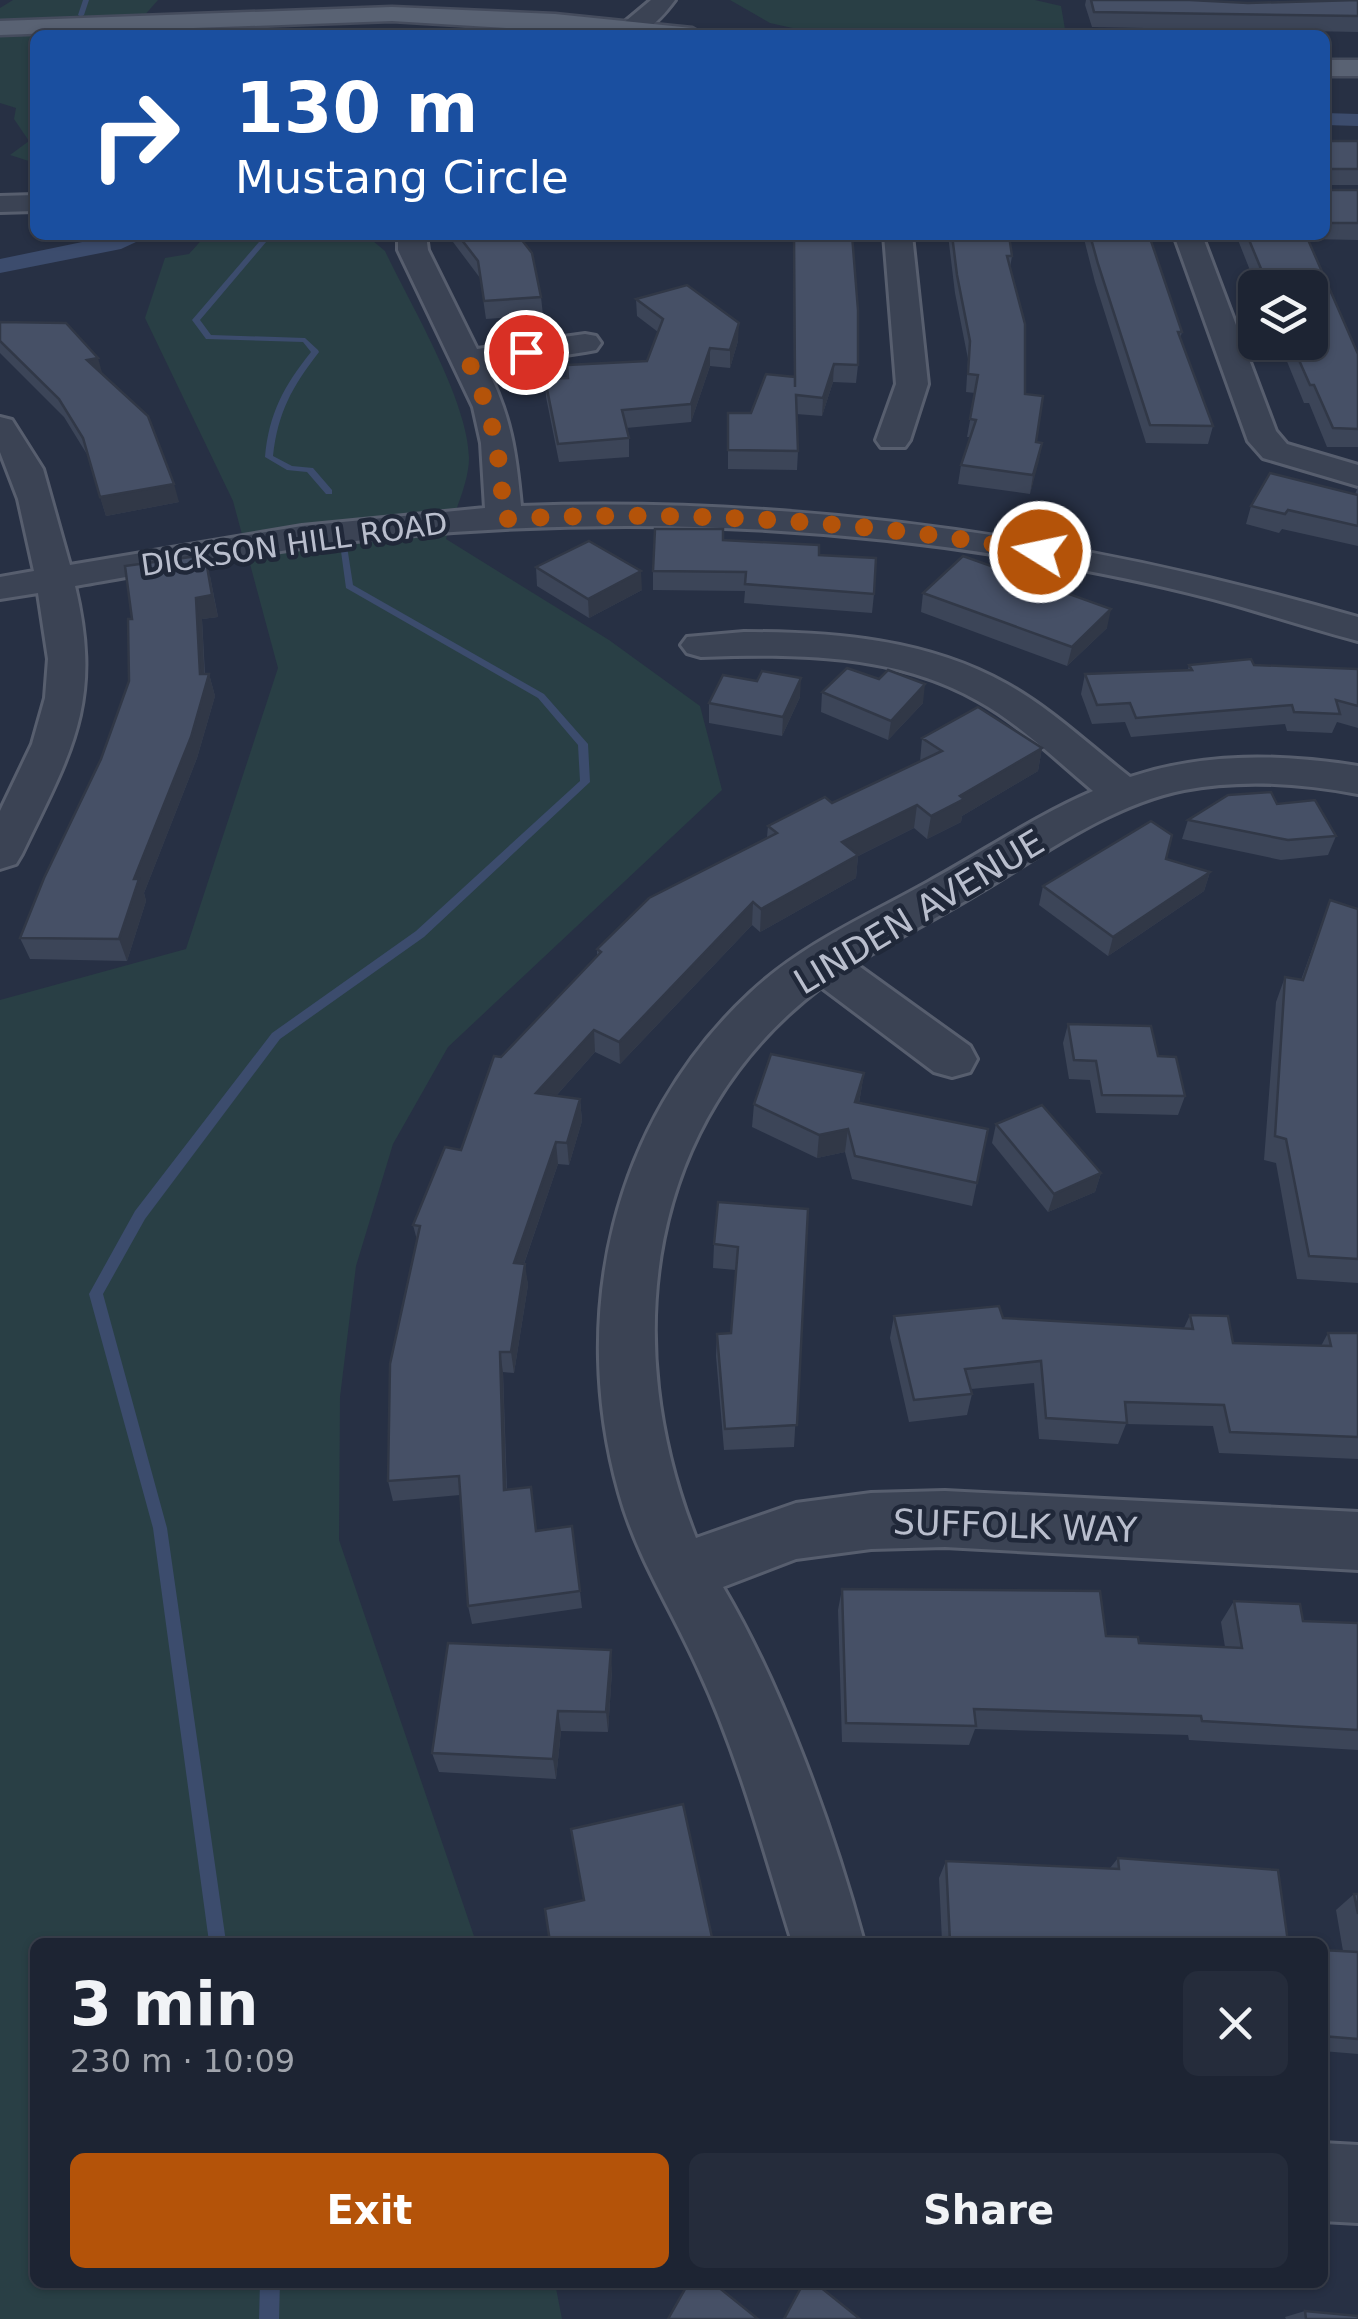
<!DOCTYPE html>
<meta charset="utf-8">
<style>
body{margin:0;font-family:"DejaVu Sans",sans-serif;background:#252c3b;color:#f1f3f6;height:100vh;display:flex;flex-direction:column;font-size:38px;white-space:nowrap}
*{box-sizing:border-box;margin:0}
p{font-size:32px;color:#a0a4ac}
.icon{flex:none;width:55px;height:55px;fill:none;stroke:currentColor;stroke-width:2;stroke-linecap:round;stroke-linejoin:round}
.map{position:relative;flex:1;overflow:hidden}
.side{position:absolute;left:30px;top:1938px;width:1298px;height:350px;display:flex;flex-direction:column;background:#1d2433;border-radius:15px;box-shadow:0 2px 8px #0004,0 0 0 2px #3b414e}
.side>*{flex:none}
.top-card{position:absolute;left:30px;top:30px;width:1300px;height:210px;border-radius:15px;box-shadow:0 2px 8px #0004,0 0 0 2px #3b414e;background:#1a4fa0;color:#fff;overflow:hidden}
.buttons{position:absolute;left:1238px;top:270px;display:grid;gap:20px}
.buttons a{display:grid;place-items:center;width:90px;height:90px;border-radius:15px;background:#1d2433;box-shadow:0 2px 8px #0004,0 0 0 2px #3b414e;font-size:50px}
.pin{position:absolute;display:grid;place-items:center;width:85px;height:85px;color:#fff;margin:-42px;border:5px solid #fff;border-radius:50%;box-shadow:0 2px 10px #0007}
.me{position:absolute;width:110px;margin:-55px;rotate:280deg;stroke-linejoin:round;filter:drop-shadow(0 0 8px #0008)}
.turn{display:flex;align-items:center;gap:35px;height:210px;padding:0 40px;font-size:45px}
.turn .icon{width:130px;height:130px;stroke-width:2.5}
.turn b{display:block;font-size:70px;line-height:85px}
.round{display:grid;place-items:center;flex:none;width:105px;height:105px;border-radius:15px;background:#252c3b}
.head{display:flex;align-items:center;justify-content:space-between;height:170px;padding:0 40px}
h1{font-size:60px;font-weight:600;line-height:75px}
.action{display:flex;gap:20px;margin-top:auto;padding:20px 40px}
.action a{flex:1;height:115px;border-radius:15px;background:#b45309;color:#fff;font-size:40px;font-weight:600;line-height:115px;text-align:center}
.action a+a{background:#252c3b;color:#f1f3f6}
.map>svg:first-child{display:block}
.green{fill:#293f45}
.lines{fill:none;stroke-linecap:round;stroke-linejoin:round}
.stream{fill:#3c4c6d;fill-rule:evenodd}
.canal{fill:#3c4c6d;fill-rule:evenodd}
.minor-casing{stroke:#575e6e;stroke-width:6}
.major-casing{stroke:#454c5d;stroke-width:5}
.minor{fill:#3b4354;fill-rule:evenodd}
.major{fill:#596273;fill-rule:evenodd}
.wall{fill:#3c4558}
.shaded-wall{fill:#313847}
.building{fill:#465066;stroke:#313847;stroke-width:2.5}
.route{stroke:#b45309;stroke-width:18;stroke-dasharray:0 32.4}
.labels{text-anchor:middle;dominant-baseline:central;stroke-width:9;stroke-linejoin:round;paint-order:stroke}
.far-street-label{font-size:30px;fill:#b9becd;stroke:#202839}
.street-label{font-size:35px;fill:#b9becd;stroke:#202839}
</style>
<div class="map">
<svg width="1358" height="2319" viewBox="0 0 1358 2319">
<rect width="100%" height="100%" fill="#273044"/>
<!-- green -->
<g class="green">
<path d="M13 0H158L127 35H35V163L10 155 29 141 14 119 16 108 0 103V8Z"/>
<path d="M730 0H1035L1061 6 1066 35H859L797 29 770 23Z"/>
<path d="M206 235H375L373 241 385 251C411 306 468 400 469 458 469 483 453 515 446 539L609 640 700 706 722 790 448 1047 393 1144 356 1266 340 1397 339 1540 476 1942H35V2282L555 2283 562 2319H0V1000L186 949 278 668 233 501 145 318 165 258 189 254Z"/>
</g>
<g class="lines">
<!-- stream -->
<g class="stream">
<path d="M83 0H89L84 15 81 17 78 15Z"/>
<path d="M265 235H272L200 320 211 335 305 338 318 350 319 352C292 387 278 412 273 456L292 466 313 468 332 490V494H326L307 472 287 470 265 457C269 413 284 386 311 352L303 342 206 339 192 320Z"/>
<path d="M340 544 347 546 353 585 544 694 588 744 590 782 424 937 280 1039 145 1219 103 1294 167 1528 226 1942H209L153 1528 89 1294 135 1211 272 1033 416 931 580 781 578 745 538 698 346 588Z"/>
<path d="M260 2282H280L279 2319H259Z"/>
</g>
<!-- canal -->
<g class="canal">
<path d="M1325 113 1358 114V126L1325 125Z"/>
<path d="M116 235H151L121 249 0 273V259Z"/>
</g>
<defs>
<g id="minor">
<path d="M651 0H675C654 28 644 35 609 35Z"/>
<path d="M35 195V211L0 212V196Z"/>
<path d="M398 235H426L428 250 477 349 585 334 596 336 601 343 596 350 585 352 486 367C511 416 516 452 521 506 807 496 1084 538 1358 617V641C1316 630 1276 617 1235 605 1160 584 1082 569 1006 556 807 524 604 518 403 536 293 546 184 567 75 586 103 703 71 752 22 854L16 864 0 869V811L32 744 45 698 48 659 38 593 0 599V577L34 571 18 499 0 452V417L12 420 43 469 70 565 302 526 485 508 481 443 473 407 398 250Z"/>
<path d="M884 235H912L928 384 910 440 905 447H881L876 440 896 384Z"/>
<path d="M1174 235H1202L1276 431 1287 444 1358 465V486L1263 458 1248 441Z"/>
<path d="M744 632C834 632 927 639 1007 684 1052 709 1090 746 1130 777 1205 752 1281 754 1358 766V794C1300 783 1242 779 1184 790 1110 805 1044 854 980 892 943 915 905 934 868 956L856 964 970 1046 977 1059 970 1072 952 1077 934 1072 821 987C646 1121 618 1341 696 1538L796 1503 871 1493 945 1491 1358 1512V1570L945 1547 871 1549 796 1559 723 1587C783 1688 833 1828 864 1942H792C764 1852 739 1757 699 1671 672 1610 637 1558 619 1493 569 1315 612 1122 749 994 800 945 867 916 928 882 983 852 1035 816 1093 791 1056 760 1021 725 978 701 894 653 795 654 701 657L687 653 681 645 687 637Z"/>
<path d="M1322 2143 1358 2145V2223L1322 2221Z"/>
</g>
<g id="major">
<path d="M392 7 555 14 692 28 704 35H620L392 21 0 35V21Z"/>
<rect x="1325" y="60" width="33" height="16"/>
</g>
</defs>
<!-- minor casing -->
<use href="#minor" class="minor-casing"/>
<!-- major casing -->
<use href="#major" class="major-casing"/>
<!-- minor -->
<use href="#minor" class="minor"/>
<!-- major -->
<use href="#major" class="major"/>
</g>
<!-- wall -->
<g class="wall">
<path d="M1086 0H1190L1248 3 1358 0V32L1092 27 1085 5Z"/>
<path d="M1325 141H1358V185H1327V190H1358V240L1308 239 1358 354V447H1327L1309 403H1304L1279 342H1310V288H1257L1236 235H1325Z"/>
<path d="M452 235H458L541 297 543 315 486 319 480 278 453 242Z"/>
<path d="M793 235H852L858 365 856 383 833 382 822 416 796 414 798 451 797 470 728 469V413H751L794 377Z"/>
<path d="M948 235H1009L1012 256 1010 268 1025 394 1036 442 1042 443 1030 494 958 484 961 465 970 437H967L975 393 966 392 968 359 955 293Z"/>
<path d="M1083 235H1149L1182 332 1180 339 1213 426 1208 444 1146 443 1095 282Z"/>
<path d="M636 299 738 341 730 368 710 366 691 422 626 428 629 438V457L559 462 546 397 545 379 567 378V365L647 361 658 332 637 316Z"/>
<path d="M0 322 102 374 179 502 106 516 88 456 64 417 0 353Z"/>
<path d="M1358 487V546L1282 529 1279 533 1246 524 1251 506 1355 494Z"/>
<path d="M723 540 819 555 874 594 872 613 744 603 745 591 653 590V571Z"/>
<path d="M536 567 642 590 589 618 537 586Z"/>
<path d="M210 576 218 617 202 619 205 674H209L215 696 197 758 144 893 146 901 127 961 30 959 20 938 101 759 129 681 132 619Z"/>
<path d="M923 593 1107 628 1067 666 921 612Z"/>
<path d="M1189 665H1254L1358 669V728L1337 722 1332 733 1287 731 1285 724 1131 737 1125 722 1092 724 1081 694 1085 674 1188 670Z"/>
<path d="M879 679 923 703 888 740 821 712 822 692Z"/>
<path d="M800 697 782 736 709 723V703Z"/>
<path d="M922 738 1042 748 1038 771 962 816 961 822 927 839 914 828 858 856 856 878 760 932 752 925 620 1064 595 1052 556 1096 580 1099 582 1121 569 1165 558 1164 524 1264 528 1285 514 1373 503 1372 507 1490 537 1531 572 1526 582 1608 472 1624 468 1606 460 1495 393 1501 388 1481 417 1240 413 1225 461 1150 501 1057 597 956V949L767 837 768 826 832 803 920 762Z"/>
<path d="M1277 804 1336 836 1328 855 1281 860 1182 839 1188 820Z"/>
<path d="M1166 859 1210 872 1204 891 1108 956 1039 905 1043 886Z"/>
<path d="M1330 900 1358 909V1283L1297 1279 1276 1163 1264 1160 1276 1002 1285 977 1301 980Z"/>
<path d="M1068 1024 1158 1056 1185 1096 1178 1115 1096 1113 1090 1080 1069 1079 1063 1043Z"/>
<path d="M864 1073 859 1103 988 1129 972 1206 852 1179 845 1152 817 1158 752 1127 754 1104Z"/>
<path d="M996 1124 1101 1173 1095 1192 1048 1212 992 1143Z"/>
<path d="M808 1209 794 1447 724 1450 716 1356 717 1334 731 1333 736 1270 713 1268 714 1244Z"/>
<path d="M1190 1315 1233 1343 1321 1346 1328 1333H1358V1459L1219 1453 1213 1426 1126 1424 1118 1444 1039 1439 1034 1383 971 1389 972 1394 967 1415 909 1422 890 1338 894 1316 1003 1318 1184 1328Z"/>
<path d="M842 1589 1139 1643 1225 1647 1221 1622 1234 1601 1303 1621 1358 1623V1750L1189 1740 1188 1735 975 1729 969 1745 842 1742 838 1610Z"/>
<path d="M612 1671 608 1732 561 1731 556 1779 439 1772 432 1753Z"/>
<path d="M1118 1858 1288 1942H942L939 1878 946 1861 1110 1868Z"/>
<path d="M1354 1894H1358V2054L1322 2051V1950L1343 1951 1336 1910Z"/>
<path d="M1305 2311 1358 2319H1286L1285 2317Z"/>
</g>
<!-- shaded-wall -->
<g class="shaded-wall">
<path d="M739 323 738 341 730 368V350Z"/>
<path d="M710 348V366L691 422V404Z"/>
<path d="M98 358 103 376 87 360Z"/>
<path d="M834 364 833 382 822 416 823 398Z"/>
<path d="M1042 443 1039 461 1030 494 1033 475Z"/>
<path d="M174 484 179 502 106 516 100 497Z"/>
<path d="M205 555 218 617 202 619 205 688 209 674 215 696 197 758 144 893 146 901 127 961 119 939 134 879Z"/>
<path d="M641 571 642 590 589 618 588 599Z"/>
<path d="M1111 609 1107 628 1067 666 1072 647Z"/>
<path d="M801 678 800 697 782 736 783 717Z"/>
<path d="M925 684 923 703 888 740 891 721Z"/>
<path d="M1042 748 1038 771 962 816 961 822 927 839 931 816 960 796Z"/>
<path d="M917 805 914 828 858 856 856 878 760 932 761 909 842 842Z"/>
<path d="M1210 872 1204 891 1108 956 1113 937Z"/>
<path d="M753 902 752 925 620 1064 619 1042Z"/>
<path d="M594 1030 595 1052 539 1115 536 1093Z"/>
<path d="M864 1073 860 1097 852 1125 855 1102Z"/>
<path d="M580 1099 582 1121 569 1165 567 1143Z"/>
<path d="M848 1129 845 1152 817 1158 819 1135Z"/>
<path d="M556 1142 558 1164 517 1284 514 1263Z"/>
<path d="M1101 1173 1095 1192 1048 1212 1054 1194Z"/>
<path d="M525 1264 528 1285 514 1373 511 1352Z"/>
<path d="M500 1352 503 1372 507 1509 504 1490Z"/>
<path d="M611 1650 612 1671 608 1732 606 1712Z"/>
<path d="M558 1711 561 1731 556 1779 553 1759Z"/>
</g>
<!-- building -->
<g class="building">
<path d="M1091 0H1190L1248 3 1358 0V16L1094 12Z"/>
<path d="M1325 141H1358V169H1327V190H1358V223H1325Z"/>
<path d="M458 235H518L532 253 541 297 484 301 478 261Z"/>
<path d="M794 235H852L858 310V365L834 364 823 398 796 395 798 451 728 450V413H751L766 374 795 377V387Z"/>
<path d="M952 235H1009L1012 256H1007L1025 324V394L1043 396 1036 442 1042 443 1033 475 961 465 976 420 970 419 978 375 968 374 970 341 957 275Z"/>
<path d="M1090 235H1149L1182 332H1178L1213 426 1150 425 1098 264Z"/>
<path d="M1247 235H1306L1358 354V429L1333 428 1314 385H1310L1291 342H1310V288H1269Z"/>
<path d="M687 285 739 323 730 350 710 348 691 404 622 410 629 438 558 444 545 379 568 378 567 365 647 361 663 319 636 299Z"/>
<path d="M0 322 66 323 98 358 87 360 148 416 174 484 100 497 83 438 59 399 0 341Z"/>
<path d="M1270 473 1358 495V526L1288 510 1285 514 1251 506Z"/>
<path d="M655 529H723V540L819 545V555L876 558 874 594 745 584 746 572 653 571Z"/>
<path d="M589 541 641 571 588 599 536 567Z"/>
<path d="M205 555 212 595 196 598 200 674H209L191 737 134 879H139L119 939 20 938 44 878 101 759 129 681 128 619H132L125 566Z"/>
<path d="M963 556 1111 609 1072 647 923 593Z"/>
<path d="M1251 659 1254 665 1358 669V706L1336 700 1340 714 1294 712 1292 705 1136 718 1130 703 1097 705 1085 674 1192 670 1189 665Z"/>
<path d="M847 668 879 679 888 670 925 684 891 721 822 692Z"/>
<path d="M762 671 801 678 783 717 709 703 723 675 757 681Z"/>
<path d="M978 707 1042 748 960 796 964 799 931 816 917 805 842 842 858 855 761 909 753 902 619 1042 594 1030 536 1093 580 1099 567 1143 556 1142 514 1263 525 1264 511 1352H500L504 1490 531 1487 536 1531 572 1526 580 1591 468 1606 459 1476 388 1481 390 1364 420 1226 413 1225 445 1147 461 1150 494 1056 501 1057 601 952 597 949 649 898 777 833 768 826 825 797 832 803 942 751 922 738Z"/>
<path d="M1271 792 1277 804 1315 800 1336 836 1288 840 1188 820 1228 795Z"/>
<path d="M1151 821 1172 835 1166 859 1210 872 1113 937 1043 886Z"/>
<path d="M1330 900 1358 909V1259L1309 1256 1286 1139 1275 1136 1285 977 1303 980Z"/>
<path d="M1068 1024 1151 1026 1158 1056 1176 1057 1185 1096 1102 1095 1096 1061 1074 1060Z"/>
<path d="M771 1054 864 1073 855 1102 988 1129 977 1183 855 1156 848 1129 819 1135 754 1104Z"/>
<path d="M1042 1105 1101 1173 1054 1194 996 1124Z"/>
<path d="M718 1202 808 1209 797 1425 725 1429 717 1334 731 1333 738 1247 714 1244Z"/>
<path d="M999 1306 1003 1318 1193 1329 1190 1315 1228 1316 1233 1343 1331 1346 1328 1333H1358V1437L1230 1432 1224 1405 1125 1402 1127 1423 1046 1418 1041 1361 965 1369 972 1394 914 1400 894 1316Z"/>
<path d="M842 1589 1100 1591 1106 1636 1138 1637 1139 1643 1242 1648 1234 1601 1300 1604 1303 1621 1358 1623V1730L1202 1721 1201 1716 974 1709 976 1726 846 1723Z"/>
<path d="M448 1643 611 1650 606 1712 558 1711 553 1759 432 1753Z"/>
<path d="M683 1804 713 1942H656L655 1939 640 1942H550L545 1909 584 1900 571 1829Z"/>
<path d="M1118 1858 1278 1870 1288 1942H950L946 1861 1119 1869Z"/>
<path d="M1354 1894H1358V1914Z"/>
<path d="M1322 1950 1358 1952V2039L1322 2036Z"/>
<path d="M689 2282H712L758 2319H668Z"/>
<path d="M804 2282H814L860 2319H784Z"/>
<path d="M1305 2311 1358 2316V2319H1306Z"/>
</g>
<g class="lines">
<!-- route -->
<path class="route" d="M526 352 468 360C495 419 500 455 504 519 683 510 864 520 1040 552"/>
</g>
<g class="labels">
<!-- far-street labels -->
<g class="far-street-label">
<text transform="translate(294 544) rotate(-8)">DICKSON HILL ROAD</text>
</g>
<!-- street labels -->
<g class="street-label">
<text transform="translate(919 912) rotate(-31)">LINDEN AVENUE</text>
<text transform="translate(1015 1526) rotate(2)">SUFFOLK WAY</text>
</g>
</g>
</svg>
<div class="buttons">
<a><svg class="icon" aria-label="layers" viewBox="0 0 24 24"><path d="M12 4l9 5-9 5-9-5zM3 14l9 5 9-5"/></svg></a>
</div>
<div class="pin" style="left:526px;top:352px;background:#d93025"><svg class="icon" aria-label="arrive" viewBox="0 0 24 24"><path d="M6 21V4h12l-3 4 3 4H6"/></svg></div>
<svg class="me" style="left:1040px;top:552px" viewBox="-20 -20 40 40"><circle r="17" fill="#b45309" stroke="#fff" stroke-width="3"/><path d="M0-11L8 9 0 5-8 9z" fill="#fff"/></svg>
<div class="top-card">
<div class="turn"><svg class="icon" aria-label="right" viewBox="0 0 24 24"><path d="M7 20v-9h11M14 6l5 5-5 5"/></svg><div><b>130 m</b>Mustang Circle</div></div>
</div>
<section class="side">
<div class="head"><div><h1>3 min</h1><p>230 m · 10:09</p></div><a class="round"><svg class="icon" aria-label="close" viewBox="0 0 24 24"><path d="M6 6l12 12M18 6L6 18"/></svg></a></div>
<div class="action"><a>Exit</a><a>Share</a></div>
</section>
</div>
